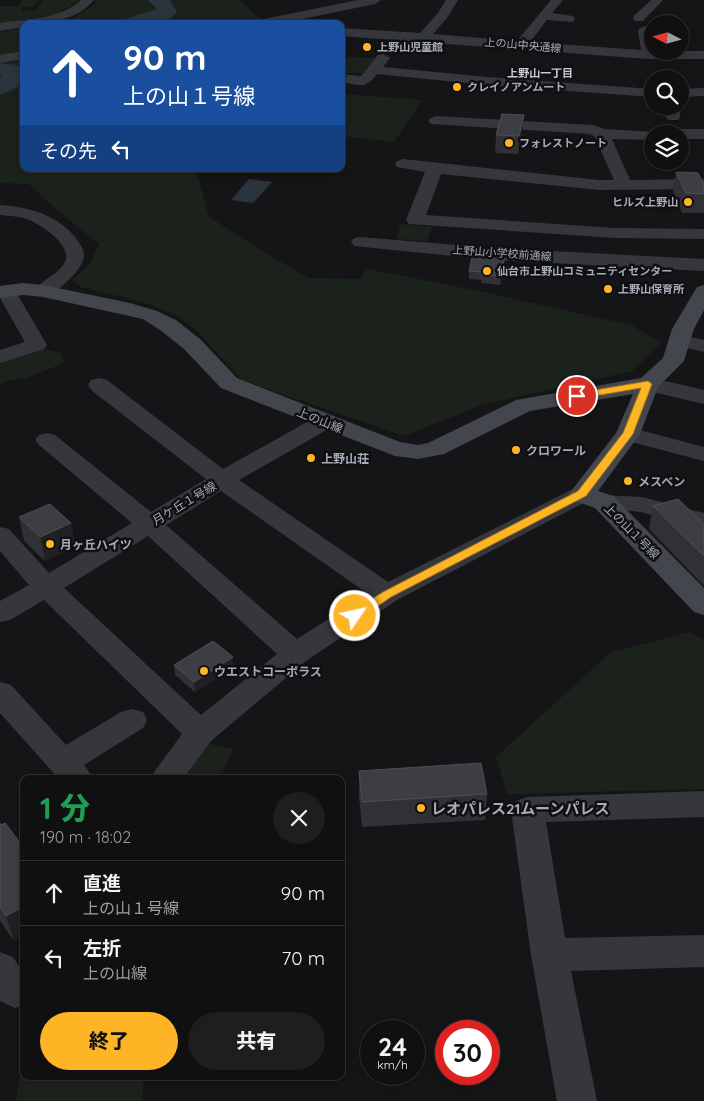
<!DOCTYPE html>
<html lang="ja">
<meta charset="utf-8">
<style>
body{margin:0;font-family:Quicksand,"Noto Sans JP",sans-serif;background:#1e1e1f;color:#f1f3f6;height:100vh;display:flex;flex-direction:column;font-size:19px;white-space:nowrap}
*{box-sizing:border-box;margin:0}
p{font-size:16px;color:#9c9d9f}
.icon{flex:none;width:28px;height:28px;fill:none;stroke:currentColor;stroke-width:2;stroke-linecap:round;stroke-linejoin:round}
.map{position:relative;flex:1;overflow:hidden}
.panel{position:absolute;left:20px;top:775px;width:325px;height:305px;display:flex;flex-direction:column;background:#101011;border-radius:10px;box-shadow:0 2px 8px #0003,0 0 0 1px #303031}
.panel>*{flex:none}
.top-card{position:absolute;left:20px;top:20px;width:325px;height:152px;border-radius:10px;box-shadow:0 2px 8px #0003,0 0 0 1px #303031;background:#1a4fa0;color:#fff;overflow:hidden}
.needle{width:32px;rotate:276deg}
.controls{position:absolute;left:644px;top:15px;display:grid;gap:10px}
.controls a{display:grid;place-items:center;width:45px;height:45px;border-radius:50%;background:#101011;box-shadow:0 2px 8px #0003,0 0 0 1px #303031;font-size:25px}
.speed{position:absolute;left:360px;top:1020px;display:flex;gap:10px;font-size:25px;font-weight:700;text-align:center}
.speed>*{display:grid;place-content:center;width:65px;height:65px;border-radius:50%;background:#101011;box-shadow:0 2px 8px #0003,0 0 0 1px #303031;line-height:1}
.speed small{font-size:12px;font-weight:400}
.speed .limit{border:8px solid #d22;background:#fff;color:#111}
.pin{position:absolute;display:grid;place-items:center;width:42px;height:42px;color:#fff;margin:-21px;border:2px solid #fff;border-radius:50%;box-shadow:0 1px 5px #0007}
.me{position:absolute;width:55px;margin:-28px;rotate:56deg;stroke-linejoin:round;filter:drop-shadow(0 0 4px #0008)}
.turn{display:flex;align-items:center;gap:18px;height:105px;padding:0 20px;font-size:22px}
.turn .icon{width:65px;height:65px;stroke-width:2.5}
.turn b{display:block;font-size:35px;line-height:42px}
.then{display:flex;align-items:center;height:48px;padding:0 20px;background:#0003;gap:10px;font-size:19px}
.round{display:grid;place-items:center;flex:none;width:52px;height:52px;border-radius:26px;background:#1e1e1f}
.headline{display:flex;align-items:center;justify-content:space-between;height:85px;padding:0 20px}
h1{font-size:30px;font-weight:800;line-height:38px;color:#1e9e55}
.action{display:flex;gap:10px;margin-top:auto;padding:10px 20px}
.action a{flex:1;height:58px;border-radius:30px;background:#feb525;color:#111;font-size:20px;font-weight:800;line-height:58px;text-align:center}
.action a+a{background:#1e1e1f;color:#f1f3f6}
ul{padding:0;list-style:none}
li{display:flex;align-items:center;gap:15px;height:65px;padding:0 20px;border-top:1px solid #303031}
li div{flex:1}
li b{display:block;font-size:19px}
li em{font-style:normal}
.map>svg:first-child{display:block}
.green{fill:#1b221c}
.water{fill:#2a343c}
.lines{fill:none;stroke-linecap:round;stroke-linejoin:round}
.river{fill:#2a343c;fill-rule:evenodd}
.street{fill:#36373c;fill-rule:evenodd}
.secondary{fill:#43464c;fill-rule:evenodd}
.wall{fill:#313135}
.shaded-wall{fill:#202023}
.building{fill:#3d3e43;stroke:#4e4f55}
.route{fill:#feb525;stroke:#a57618}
.poi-dot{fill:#feb525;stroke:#101012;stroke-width:2}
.labels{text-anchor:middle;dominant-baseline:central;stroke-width:5;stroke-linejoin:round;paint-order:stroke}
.far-street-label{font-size:11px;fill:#a6abb8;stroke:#101012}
.far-poi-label{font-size:11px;font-weight:bold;fill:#a6abb8;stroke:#101012;text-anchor:start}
.far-neighbourhood-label{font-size:11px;font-weight:bold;fill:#c7cad4;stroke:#101012}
.street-label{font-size:12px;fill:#a6abb8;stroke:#101012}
.poi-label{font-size:12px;font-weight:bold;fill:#a6abb8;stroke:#101012;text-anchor:start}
.near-poi-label{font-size:15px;font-weight:bold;fill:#a6abb8;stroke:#101012;text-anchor:start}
</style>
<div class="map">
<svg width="704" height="1101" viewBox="0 0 704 1101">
<rect width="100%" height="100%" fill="#151517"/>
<!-- green -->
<g class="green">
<path d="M22 0H37L33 7H23L21 11 36 10 43 0H80L56 14 0 24V6H18Z"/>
<path d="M95 0H239L262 20 244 24H43L73 18 95 4Z"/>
<path d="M24 28V53L0 56V32Z"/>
<path d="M341 57 375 58 371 69 362 73H341Z"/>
<path d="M24 59V169H196L209 217 267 254 309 278 360 279 367 269 474 290 631 325 661 343 632 371 482 405 404 436 242 380 198 332 178 316 143 302 81 287 72 280 90 264 99 244 57 210 29 184 0 183V63Z"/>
<path d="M341 94 422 100 394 142 341 136Z"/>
<path d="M401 224 432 227 427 241 396 239Z"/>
<path d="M41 348 61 353 64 363 27 378 9 380 0 385V362Z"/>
<path d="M690 632 704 640V789L507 794 496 757 611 652Z"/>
<path d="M208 744 233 749 220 779H184Z"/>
<path d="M24 1047V1076H144L142 1101H16Z"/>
</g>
<!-- water -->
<path class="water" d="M249 179 272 182 253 203 231 200Z"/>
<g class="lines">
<!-- river -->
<g class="river">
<path d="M148 0H170L177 12C165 28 136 24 118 24L121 20 157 9Z"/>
<path d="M0 63 18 65 24 77 18 87 0 95V79L2 77 0 75Z"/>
</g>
<!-- street -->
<g class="street">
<path d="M81 0H94C78 20 48 24 24 24V27L0 31V23C26 19 61 19 81 0Z"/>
<path d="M358 0H381L375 4 278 24H253L259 20Z"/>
<path d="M446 0H458L447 18 433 34 517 41 551 0H563L552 13 573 16 575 19 573 22 547 20 530 42 641 50 638 31 640 28 652 24V51H704V59H648L341 36V28L420 33 438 13Z"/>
<path d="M651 0H663L643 21H635L633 18 635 15Z"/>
<path d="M24 51V59L0 63V55Z"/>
<path d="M383 54 390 58 383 67 487 77 652 89V97L487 85 377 74C365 90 360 85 341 82V74L361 76 378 55Z"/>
<path d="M704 88V96L680 97V89Z"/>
<path d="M666 106H680V117L678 120H668L666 117Z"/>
<path d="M436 116 593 125 604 129 657 132 659 134H652V140L612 139 630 180 704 179V189L599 190 441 174 426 215 615 228 704 229V239L615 238 409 224 406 220 425 172 397 167 395 164 397 161 403 159 599 180H614L595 137 590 134 431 124 428 121 431 118Z"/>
<path d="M680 129H704V139H680V134H672L675 131Z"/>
<path d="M0 205C29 207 60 215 78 241 80 245 84 249 84 254 86 267 58 292 47 296 43 297 40 296 36 295L33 291C41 280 58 275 65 262 73 245 40 224 27 219 18 216 9 216 0 215Z"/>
<path d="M360 237 493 248 704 259V271L493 260 354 246 351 242 354 238Z"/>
<path d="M6 285 13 287 47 345 44 349 0 363V350L25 342 0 298V287Z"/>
<path d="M681 335 704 340V352L674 345 671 341 674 337Z"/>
<path d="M648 377 704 390V404L640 389 637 384 640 379Z"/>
<path d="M99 378 107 380 223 469 316 417 324 415 332 417 335 422 332 427 239 480 388 582 573 489 582 487 591 489 594 494 591 499 397 600 306 661 211 741 183 779H149L182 734 44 600 10 620 0 622V601L29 585 0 551V527L9 529 49 573 132 523 39 445 35 440 39 435 47 433 55 435 151 512 206 479 91 390 88 385 91 380ZM221 491 368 594 297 639 166 525ZM148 536 277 654 201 715 64 588Z"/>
<path d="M628 427 704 447V461L620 439 616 434 620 429Z"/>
<path d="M604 495 642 497 704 513V529L641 512 595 507 592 502 595 497Z"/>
<path d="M0 682 11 685 66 745 121 712 132 709 143 712 147 720 143 728 84 765 94 779H59L0 713Z"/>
<path d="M704 791V817L546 822 565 938 704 935V967L571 971 597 1101H557L531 955 511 810 516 801 528 797Z"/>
<path d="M0 952 13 957 19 966 24 964V1005L15 1008 0 1001Z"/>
</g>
<!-- secondary -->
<path class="secondary" d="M23 283 43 285 130 303 157 311 176 320 200 339 237 378 400 442 418 445 428 443 516 400 641 378 663 358 672 329 697 287 704 285V310L694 329 684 361 658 387 640 434 598 491 613 496 704 588V615L694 612 595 508 573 500 569 494 616 433 633 394 530 411 444 454 418 459 395 456 221 388 184 349 160 330 143 319 43 297 23 295 0 298V286Z"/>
</g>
<!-- wall -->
<g class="wall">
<path d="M522 133 518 154 495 153 496 135Z"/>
<path d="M676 172 704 185V213H682L673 191Z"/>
<path d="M505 255 500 285 481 283 482 280 469 279V271Z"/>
<path d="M653 506 704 524V586L649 529Z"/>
<path d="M19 517 71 523 75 547 45 561 24 541Z"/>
<path d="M233 657V667L195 692 175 675 174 665Z"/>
<path d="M359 771 487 794 485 820 362 827 359 796Z"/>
<path d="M0 823 1 825 14 941 0 921Z"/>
</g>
<!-- shaded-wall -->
<g class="shaded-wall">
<path d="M524 115 522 133 518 154 519 136Z"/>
<path d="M71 523 75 547 45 561 40 537Z"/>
<path d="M233 657V667L195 692 194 682Z"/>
<path d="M24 906V935L14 941 6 916Z"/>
</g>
<!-- building -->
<g class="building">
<path d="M502 114 524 115 519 136 496 135Z"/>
<path d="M676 172 698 173 704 185V194L686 193Z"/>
<path d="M473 253 505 255 501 276 482 275 483 272 469 271Z"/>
<path d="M678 499 704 524V556L653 506Z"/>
<path d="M50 504 71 523 40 537 19 517Z"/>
<path d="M213 641 233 657 194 682 174 665Z"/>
<path d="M481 763 487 794 362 802 359 771Z"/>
<path d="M0 823 1 825 5 823 24 848V906L6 916 0 907Z"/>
</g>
<!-- route -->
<path class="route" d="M648 381 652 384 633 434 586 496 391 597 359 619H350L349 616 350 613 383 592 578 491 623 433 641 388 577 399 572 396 577 393Z"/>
<!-- markers -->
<g class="poi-dot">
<circle cx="367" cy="47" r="5"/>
<circle cx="457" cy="87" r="5"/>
<circle cx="509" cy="143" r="5"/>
<circle cx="688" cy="202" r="5"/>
<circle cx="487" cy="271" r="5"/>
<circle cx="608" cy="289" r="5"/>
<circle cx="516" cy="450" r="5"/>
<circle cx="311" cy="458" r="5"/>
<circle cx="628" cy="481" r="5"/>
<circle cx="50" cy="544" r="5"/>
<circle cx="204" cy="671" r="5"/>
<circle cx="421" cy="808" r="5"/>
</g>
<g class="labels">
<!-- far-street labels -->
<g class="far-street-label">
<text transform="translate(523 45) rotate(5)">上の山中央通線</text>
<text transform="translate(502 253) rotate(4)">上野山小学校前通線</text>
</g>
<!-- far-poi labels -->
<g class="far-poi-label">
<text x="377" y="47">上野山児童館</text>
<text x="467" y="87">クレイノアンムート</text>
<text x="519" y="143">フォレストノート</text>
<text x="678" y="202" text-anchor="end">ヒルズ上野山</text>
<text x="497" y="271">仙台市上野山コミュニティセンター</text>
<text x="618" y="289">上野山保育所</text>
</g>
<!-- far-neighbourhood labels -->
<g class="far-neighbourhood-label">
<text x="540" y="73">上野山一丁目</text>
</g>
<!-- street labels -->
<g class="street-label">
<text transform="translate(320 420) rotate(22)">上の山線</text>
<text transform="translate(184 503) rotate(-31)">月ケ丘１号線</text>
<text transform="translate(632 531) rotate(45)">上の山１号線</text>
</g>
<!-- poi labels -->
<g class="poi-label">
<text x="526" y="450">クロワール</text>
<text x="321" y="458">上野山荘</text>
<text x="638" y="481">メスベン</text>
<text x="60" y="544">月ヶ丘ハイツ</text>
<text x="214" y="671">ウエストコーポラス</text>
</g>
<!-- near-poi labels -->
<g class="near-poi-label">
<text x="431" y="808">レオパレス21ムーンパレス</text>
</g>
</g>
</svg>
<div class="controls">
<a><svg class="needle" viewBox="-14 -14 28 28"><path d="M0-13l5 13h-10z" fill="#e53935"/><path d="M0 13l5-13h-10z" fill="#9c9d9f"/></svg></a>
<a><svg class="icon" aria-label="search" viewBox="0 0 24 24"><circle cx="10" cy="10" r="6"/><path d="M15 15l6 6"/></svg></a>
<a><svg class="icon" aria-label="layers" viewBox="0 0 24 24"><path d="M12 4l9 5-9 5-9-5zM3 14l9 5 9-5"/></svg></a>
</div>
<div class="speed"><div>24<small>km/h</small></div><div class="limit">30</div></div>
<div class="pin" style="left:577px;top:396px;background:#d93025"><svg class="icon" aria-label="arrive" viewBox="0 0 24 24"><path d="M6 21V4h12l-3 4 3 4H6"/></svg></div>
<svg class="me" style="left:355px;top:616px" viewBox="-20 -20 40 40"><circle r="17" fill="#feb525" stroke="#fff" stroke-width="3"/><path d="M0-11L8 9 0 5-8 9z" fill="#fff"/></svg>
<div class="top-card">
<div class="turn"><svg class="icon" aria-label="ahead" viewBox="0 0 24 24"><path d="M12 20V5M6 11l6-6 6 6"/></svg><div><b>90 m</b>上の山１号線</div></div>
<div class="then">その先<svg class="icon" aria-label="left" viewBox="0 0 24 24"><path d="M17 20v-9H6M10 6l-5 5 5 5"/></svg></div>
</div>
<section class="panel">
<div class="headline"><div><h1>1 分</h1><p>190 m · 18:02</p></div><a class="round"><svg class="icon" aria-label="close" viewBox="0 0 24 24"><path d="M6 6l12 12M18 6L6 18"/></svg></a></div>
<ul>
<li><svg class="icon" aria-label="ahead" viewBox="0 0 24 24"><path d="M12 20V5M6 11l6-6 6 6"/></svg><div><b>直進</b><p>上の山１号線</p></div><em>90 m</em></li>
<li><svg class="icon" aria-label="left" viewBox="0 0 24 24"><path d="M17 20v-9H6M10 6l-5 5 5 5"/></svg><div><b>左折</b><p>上の山線</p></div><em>70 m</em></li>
</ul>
<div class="action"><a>終了</a><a>共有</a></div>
</section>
</div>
